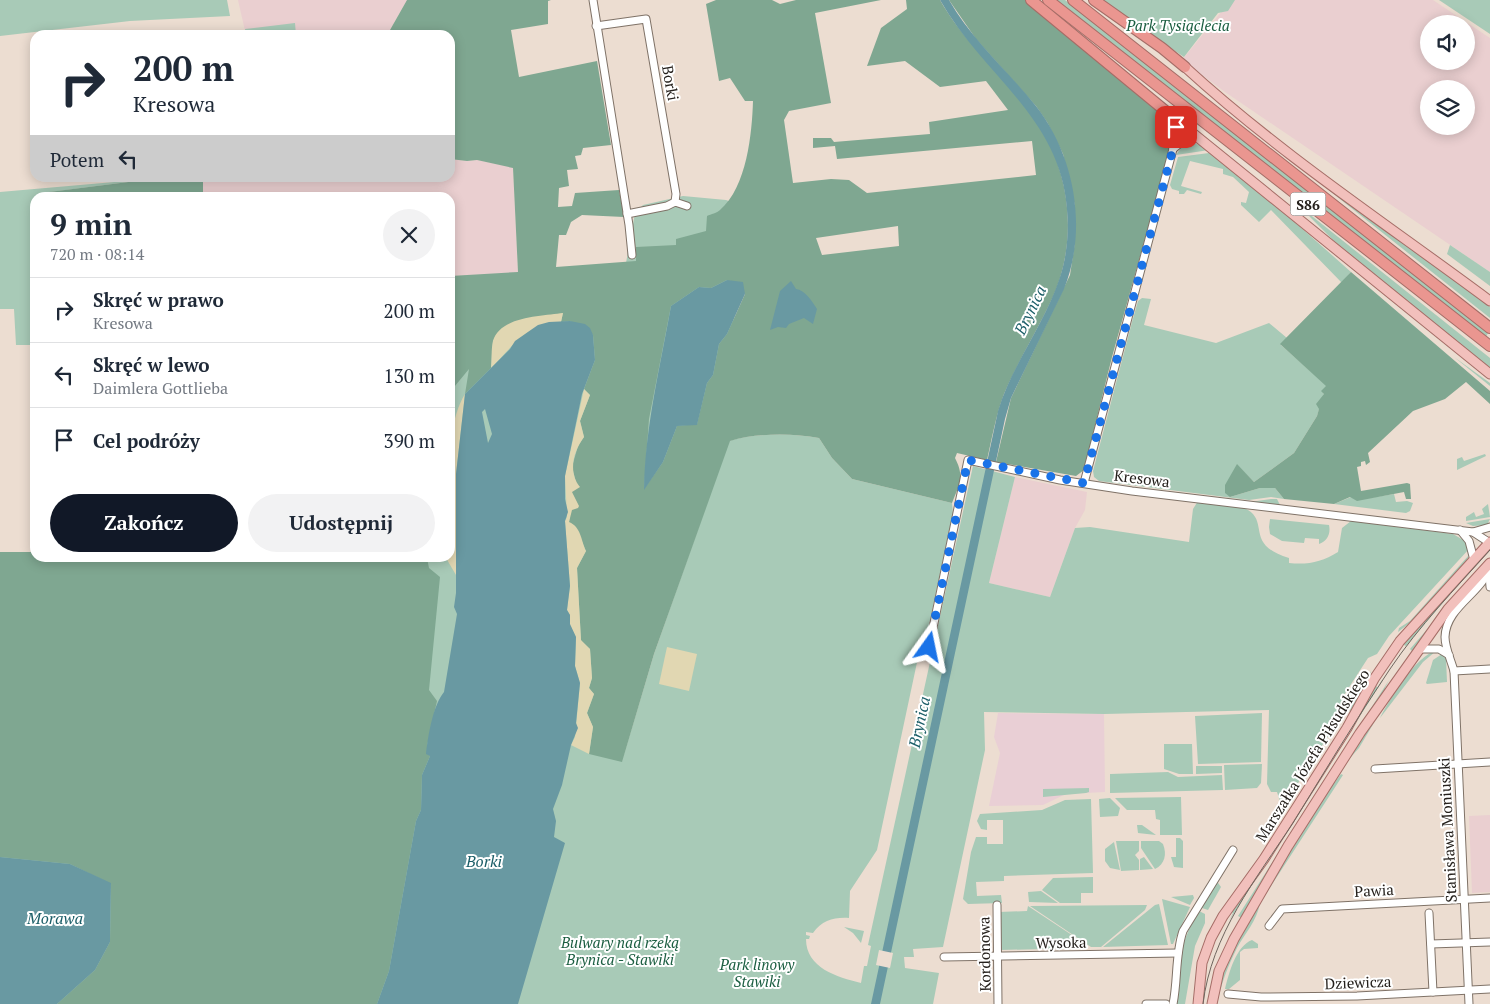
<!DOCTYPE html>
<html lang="pl">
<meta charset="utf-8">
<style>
body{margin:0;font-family:"PT Serif",serif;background:#f2f2f3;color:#1f2937;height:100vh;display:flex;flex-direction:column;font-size:19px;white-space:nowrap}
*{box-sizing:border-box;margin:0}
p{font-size:16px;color:#747a83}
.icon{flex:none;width:28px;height:28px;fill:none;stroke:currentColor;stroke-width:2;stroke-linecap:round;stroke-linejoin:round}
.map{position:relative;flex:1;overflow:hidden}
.panel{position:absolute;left:30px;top:192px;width:425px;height:370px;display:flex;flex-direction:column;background:#fff;border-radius:15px;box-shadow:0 2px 12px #0003}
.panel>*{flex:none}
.banner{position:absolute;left:30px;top:30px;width:425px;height:152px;border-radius:15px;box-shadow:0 2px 12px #0003;background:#fff;color:#1f2937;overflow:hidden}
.buttons{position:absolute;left:1420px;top:15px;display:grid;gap:10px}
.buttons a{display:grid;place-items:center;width:55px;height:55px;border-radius:50%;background:#fff;box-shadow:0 2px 12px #0003;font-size:25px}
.pin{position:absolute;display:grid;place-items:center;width:42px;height:42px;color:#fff;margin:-21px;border-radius:10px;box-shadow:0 2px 8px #0006}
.me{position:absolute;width:55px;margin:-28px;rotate:12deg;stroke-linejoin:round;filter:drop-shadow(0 0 4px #0008)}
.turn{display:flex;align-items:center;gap:18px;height:105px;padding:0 20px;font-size:22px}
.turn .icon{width:65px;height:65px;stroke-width:2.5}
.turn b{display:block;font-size:35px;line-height:42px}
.then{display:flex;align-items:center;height:48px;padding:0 20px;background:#0003;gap:10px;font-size:19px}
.round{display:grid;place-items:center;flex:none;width:52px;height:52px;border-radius:26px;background:#f2f2f3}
.summary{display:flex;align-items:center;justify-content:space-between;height:85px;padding:0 20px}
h1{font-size:30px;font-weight:700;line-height:38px}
.action{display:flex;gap:10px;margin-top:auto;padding:10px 20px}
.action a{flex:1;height:58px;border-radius:30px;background:#111827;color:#fff;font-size:20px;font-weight:700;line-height:58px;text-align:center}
.action a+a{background:#f2f2f3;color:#1f2937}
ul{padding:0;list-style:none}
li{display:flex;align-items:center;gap:15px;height:65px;padding:0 20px;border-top:1px solid #e0e1e3}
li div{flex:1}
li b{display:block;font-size:19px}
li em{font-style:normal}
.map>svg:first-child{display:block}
.industrial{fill:#eacfd0;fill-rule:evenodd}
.education{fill:#e9cfd5}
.green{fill:#a8cab7}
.forest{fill:#7fa791;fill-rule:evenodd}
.sand{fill:#e1d7b2}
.water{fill:#6999a2;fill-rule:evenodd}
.pier{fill:#ecddd1}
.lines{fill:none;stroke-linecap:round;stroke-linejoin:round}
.minor-casing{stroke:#7f7267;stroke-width:9}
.major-casing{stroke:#a56d67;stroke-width:11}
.highway-casing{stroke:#a56d67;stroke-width:12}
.minor{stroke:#fff;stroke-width:7}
.major{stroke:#f2c0bc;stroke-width:9}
.highway{stroke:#ea9690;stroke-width:10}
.tram{stroke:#6e655e;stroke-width:1}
.route{stroke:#1a73e8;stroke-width:9;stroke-dasharray:0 16.2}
.labels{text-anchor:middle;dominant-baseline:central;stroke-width:4;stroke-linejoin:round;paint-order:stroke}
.shield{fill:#fff;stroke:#666360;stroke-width:1}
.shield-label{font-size:14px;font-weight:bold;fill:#25201c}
.park-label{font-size:15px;font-style:italic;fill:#1b5e41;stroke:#fff}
.street-label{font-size:15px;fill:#25201c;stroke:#fff}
.water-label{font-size:16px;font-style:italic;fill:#1b5e68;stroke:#fff}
</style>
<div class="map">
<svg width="1490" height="1004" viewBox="0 0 1490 1004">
<rect width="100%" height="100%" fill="#ecddd1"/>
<!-- industrial -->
<g class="industrial">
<path d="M238 0H407L390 30V35H246Z"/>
<path d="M1231 0H1433L1490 38V272L1225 92 1182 60ZM1429 24H1466V61H1429ZM1429 89H1466V126H1429Z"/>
<path d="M450 159 467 161 477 160 513 167 518 273 450 276V198L203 197V178H450Z"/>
<path d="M1015 477 1087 492 1085 510 1075 528 1050 597 989 583Z"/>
<path d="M1490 815V892L1472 893 1469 816Z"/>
</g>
<!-- education -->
<path class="education" d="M998 713 1104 714 1105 792 1066 794 1043 805 989 806 1000 753 994 737Z"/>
<!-- green -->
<g class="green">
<path d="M0 0H227L230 16 130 21 0 36Z"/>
<path d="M1057 0H1065L1488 333 1486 337Z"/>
<path d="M1099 0H1235L1228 11 1218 13 1184 57Z"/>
<path d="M1439 0H1490V34Z"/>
<path d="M295 23 296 35H246L245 29Z"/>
<path d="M1191 143 1201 145 1209 150 1176 155 1181 148Z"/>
<path d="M1209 153 1280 209 1351 272 1342 283 1271 210 1259 222 1241 205V202L1246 203 1249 192 1233 177 1223 174V169L1190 161 1181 186 1202 192 1201 194 1187 190 1184 194H1179V191L1172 189 1170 185 1178 157Z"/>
<path d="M160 178 50 192 49 197 35 198V318L32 345H16L14 309H0V192Z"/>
<path d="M1316 180 1344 198 1490 307V318Z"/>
<path d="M683 196 726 200 756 211 696 501 622 761 654 654 729 441C756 433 792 433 819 438L832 458 852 479 952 503 953 513 926 639 919 653 877 850 850 891 849 918C835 917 822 920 813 933L806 932V935L810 936 809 939H806C806 968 837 977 861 983L864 966H867L871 946 868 945 973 466 1015 477 989 583 1050 597 1075 528 1090 527 1189 542 1193 509 1198 501C1210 503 1238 504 1248 510 1269 523 1245 545 1289 558V563C1308 565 1322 562 1338 552L1342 528 1351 521 1453 534 1465 541 1469 549 1389 636 1377 654 1368 658 1344 695 1343 713 1284 805 1280 801 1277 792H1271L1267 784 1269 710 1104 714 984 712 985 750 943 947 913 949 914 957H904L905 968 939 973 933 1004H0V762L231 558H450V294L626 263 635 213 643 205Z"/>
<path d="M1298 205 1490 358V370L1333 240Z"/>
<path d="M1450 245 1490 272V286L1447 254Z"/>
<path d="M1142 298 1151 299 1144 325 1216 343 1269 323 1287 338 1281 345 1327 386 1322 391 1324 394 1317 416 1294 453 1254 482 1237 465 1230 497 1260 488H1275L1284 499 1271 497 1249 500 1099 481 1094 477 1093 471 1132 322 1138 301Z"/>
<path d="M1454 357 1490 383V386Z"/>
<path d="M1485 454 1486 456 1457 470V459L1462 457 1464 461Z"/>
<path d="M1394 494 1396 502 1407 501 1413 503 1410 511 1406 513 1334 504 1351 497 1357 500Z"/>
<path d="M1271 499H1277L1280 505 1250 502Z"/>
<path d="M1488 504 1490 517 1466 521V517L1474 512 1476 517 1484 514 1482 509Z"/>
<path d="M1270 519 1329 525C1331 534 1327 541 1319 544V539L1305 538 1304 543 1282 541 1270 534 1269 527Z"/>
<path d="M1490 519 1487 525 1473 526 1466 523Z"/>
<path d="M1485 553 1406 646 1402 644Z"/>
<path d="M1469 555 1465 565 1420 615 1398 632 1399 628 1410 621Z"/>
<path d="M1490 557 1440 614 1413 652 1410 649Z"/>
<path d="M1436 651 1423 662 1380 718C1389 700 1416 655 1436 651Z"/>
<path d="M1442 654 1446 659 1447 682 1427 684 1426 683 1433 660Z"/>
<path d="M1371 671 1367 683 1349 715 1351 706Z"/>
<path d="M1382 680H1383L1229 921 1233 913 1231 912 1375 686 1378 687Z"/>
<path d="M1389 680 1385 688 1388 690C1335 763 1287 840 1242 918L1238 916Z"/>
<path d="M1262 713 1261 762 1198 764 1195 716Z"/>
<path d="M1375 721 1359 748 1350 758 1349 757Z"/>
<path d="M1164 744H1192L1193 774H1179L1164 769Z"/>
<path d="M1262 764 1261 783 1257 788 1225 790 1224 765Z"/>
<path d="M1196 766H1222V773L1196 774Z"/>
<path d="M1168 772 1178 777 1222 775 1223 790 1110 793V774Z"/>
<path d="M1341 774 1343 775 1260 903C1257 921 1245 933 1237 948 1228 966 1221 984 1217 1004L1215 1003C1228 946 1261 895 1292 847 1308 822 1323 797 1341 774Z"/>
<path d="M1089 788V792L1086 793 1043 797V789Z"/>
<path d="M1181 797 1182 835H1160V820L1156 819 1155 810H1127L1115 798Z"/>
<path d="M1110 798 1120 808 1118 816 1100 817 1099 799Z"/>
<path d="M1091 799 1093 873 1004 876V881L976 882 977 896 1001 895 1002 903 968 904 963 899 971 852 976 837H987V844H1003V820H987V830L981 829 977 821 980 814 1042 810 1065 800Z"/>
<path d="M1137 825H1142L1156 835 1138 833Z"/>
<path d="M1176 838H1180L1183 841V868L1174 867 1171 857H1176Z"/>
<path d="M1116 841H1139V851L1135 855 1139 860V870L1121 871Z"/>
<path d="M1141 841H1159L1163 844C1167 854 1165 864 1155 869L1141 848Z"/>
<path d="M1114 842 1120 870 1110 868 1105 861V849Z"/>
<path d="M1144 857 1153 869 1140 870V859Z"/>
<path d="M1093 877V893H1081V903H1060L1042 890 1053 878Z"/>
<path d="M1216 880 1221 887 1208 910 1199 907Z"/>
<path d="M1041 891 1058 903 1029 902 1028 892Z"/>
<path d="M1193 895 1194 898 1190 905 1171 897Z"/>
<path d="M1162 899 1190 907 1173 944H1171Z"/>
<path d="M1159 904 1168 945 1103 947 1155 905Z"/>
<path d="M1147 905 1145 910 1101 947H1091L1030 906Z"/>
<path d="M1028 906 1081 941 1088 948 1000 950 999 912 1027 911Z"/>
<path d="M1197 910 1205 914V923L1195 946 1185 1004H1176L1181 949Z"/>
<path d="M844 927 864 931 861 943 853 933Z"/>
<path d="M1252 940 1258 944V948L1244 949 1240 952V980L1229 989H1225C1229 973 1236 946 1252 940Z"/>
</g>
<!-- forest -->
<g class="forest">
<path d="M407 0H551L548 1V24L511 30 519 77 597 61 611 145 583 148 581 155 575 156 578 169 567 170 569 186 559 188 558 207 572 206 575 193 619 190 624 217 582 215 571 222 566 235H559L556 267 636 261V247L676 245V239L706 231 707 216C711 214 717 213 720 210 747 187 752 133 753 101H745L730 78 719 81 706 4 716 0H772L780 4 796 0H881L815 13 831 103 789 111 784 120 793 183 831 179 849 180 867 193 1036 175 1032 141 837 159 835 146 813 148V138H831L834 142 930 134 929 122 1008 110 986 81 940 87 905 61 867 66 881 28 907 9 906 0H940C967 48 1012 81 1041 128 1072 179 1077 245 1052 299 1037 331 1018 361 1004 394 996 415 992 438 987 460L957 453 955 458C965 477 959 485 952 503L852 479 832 458 819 438C792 433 756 433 730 441L654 654 622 762 589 754 593 727 587 713 594 694 589 688 592 678 590 649 581 641 577 568 586 551 579 535 569 523 572 491 576 482 572 467 578 446 584 437 580 421 590 395 584 389 595 360 593 335 570 321 561 322 563 313 493 340 491 368 465 394 469 369 450 392V276L518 272 513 168 477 160 467 161 450 159V35H390V30ZM898 226 899 246 822 255 816 238ZM727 280 745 294 727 334 719 344 713 375 707 383 697 424 677 426 663 462 644 489 649 419 671 306 699 287 711 288Z"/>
<path d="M949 0H1025L1162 112 1172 127 1173 138 1112 357 1084 470 1076 476 996 462 1011 398 1070 275 1075 242V206L1063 154 1047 122 1036 106 976 39Z"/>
<path d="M160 178H203V197H49V192Z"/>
<path d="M1351 272 1490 391V404L1466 382 1445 399 1413 411 1368 453 1370 462 1366 465 1365 461 1361 462V466L1357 467 1361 491 1407 483 1410 484 1411 499H1406L1404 492 1357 501 1350 497 1334 504 1284 499 1275 488H1260L1230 497 1225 493V485L1237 464 1254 482 1294 453 1317 416 1319 409 1316 404 1324 394 1321 391 1326 386 1280 344Z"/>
<path d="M0 552H35V558H427L429 568 440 577 429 690 437 701 427 746 430 756 422 775 421 810 416 821 389 971 377 1004H57L95 970 110 942 111 884 70 864 0 857Z"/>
</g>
<!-- sand -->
<g class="sand">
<path d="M563 313 561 322C529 321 511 348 491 368 492 360 491 349 493 341 500 316 543 316 563 313Z"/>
<path d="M584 389 590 395 580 421 584 437C573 452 568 472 580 487L572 492 579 506 578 508 572 510 569 522C581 527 581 540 586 551L577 568 581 640 590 649 592 678 589 688 594 694 587 713 593 727 589 754 571 745 575 737 580 683 575 666 576 637 569 624 570 615 567 610 570 586 565 521 567 517 565 476Z"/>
<path d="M465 394 456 474V575L446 558H450C450 512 441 433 465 394Z"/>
<path d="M667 647 697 654 689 691 659 684Z"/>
</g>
<!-- water -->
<g class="water">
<path d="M940 0H949C972 40 1007 70 1036 106 1075 156 1088 229 1064 289L1011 398 1005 419 880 1004H871L998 411C1012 364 1045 324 1060 277 1067 256 1069 230 1067 210 1061 117 982 75 940 0Z"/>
<path d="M727 280 743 282 745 294 727 334 719 344 713 375 707 383 697 425 677 426 663 462 644 490C645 427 660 368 671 306L699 287 711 288Z"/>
<path d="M791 281 796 289C805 290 812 301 817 309L813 324 804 318 789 324 786 328 778 327 770 330 780 291Z"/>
<path d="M570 321 585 324 590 328 593 335 595 360 582 394 565 476V499L568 512 565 521 570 586 567 610 570 615V624L576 637 575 666 580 683 576 723 578 728 571 745 562 785 553 809 556 821 554 837 565 843 518 1004H377L389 971 416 821 421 810 422 775 430 756 426 754C428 736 433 705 444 692L457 614 454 607 456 593V474L465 394 510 349 515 341 538 325 549 322ZM485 409 492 434 488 443 482 412Z"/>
<path d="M0 857 70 864 111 883 110 942 95 970 57 1004H0Z"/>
</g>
<!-- pier -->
<path class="pier" d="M879 950 893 953 890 968 876 965Z"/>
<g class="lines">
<defs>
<g id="minor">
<path d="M593 0 629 225 632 255"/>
<path d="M596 26 646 19 676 194 675 202"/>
<path d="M1173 149 1183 141 1199 138"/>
<path d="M627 214 667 206 675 202 687 206"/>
<path d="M1084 483 1173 149 1176 127 1174 118"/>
<path d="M1460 530 1469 541 1474 560"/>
<path d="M1473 532 1490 527"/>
<path d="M1489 574 1490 587"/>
<path d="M929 647 968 460 1060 480 1132 491 1473 532 1490 543"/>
<path d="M1420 649H1439L1449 655"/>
<path d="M1454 671 1490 669"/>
<path d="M1375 769 1490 762"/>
<path d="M997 905 998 1004"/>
<path d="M1429 913 1433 992"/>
<path d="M1269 926 1282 909 1490 898"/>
<path d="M1431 944 1490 942"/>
<path d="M944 957 1178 953"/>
<path d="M1228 994 1261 997 1357 996 1490 989"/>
<path d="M1146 1004H1166"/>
<path d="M1173 1004C1178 980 1175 954 1183 931L1233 850"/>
<path d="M1469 1004 1454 671C1451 660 1445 648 1445 637 1446 605 1486 592 1490 564"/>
</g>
<g id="major">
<path d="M1185 67C1280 154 1388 225 1490 301"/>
<path d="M1174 118 1490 374"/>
<path d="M1198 1004 1202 963 1211 938 1223 916 1264 859 1347 728 1374 679 1400 641 1490 542"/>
<path d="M1212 1004 1219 971 1234 939 1288 846 1360 733 1448 609 1490 563"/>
</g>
<g id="highway">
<path d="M1031 0 1174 118"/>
<path d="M1048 0 1490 346"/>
<path d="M1073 0 1490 328"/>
<path d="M1094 0 1162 48 1185 67"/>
</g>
</defs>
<!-- minor casing -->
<use href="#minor" class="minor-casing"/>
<!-- major casing -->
<use href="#major" class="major-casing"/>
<!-- highway casing -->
<use href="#highway" class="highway-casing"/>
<!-- minor -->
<use href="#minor" class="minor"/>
<!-- major -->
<use href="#major" class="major"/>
<!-- highway -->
<use href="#highway" class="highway"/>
<!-- tram -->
<path class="tram" d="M1203 1004C1211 935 1256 879 1293 823 1325 771 1356 719 1390 669 1419 626 1455 589 1490 550"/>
</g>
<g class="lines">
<!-- route -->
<path class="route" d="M929 647 968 460 1084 483 1173 149 1176 127"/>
</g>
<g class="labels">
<!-- shield labels -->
<rect class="shield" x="1290.5" y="192.5" width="35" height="23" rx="4"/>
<g class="shield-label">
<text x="1308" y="204">S86</text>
</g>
<!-- park labels -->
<g class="park-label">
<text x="1178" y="25">Park Tysiąclecia</text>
<text x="620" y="942">Bulwary nad rzeką<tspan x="620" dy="17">Brynica - Stawiki</tspan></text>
<text x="757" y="964">Park linowy<tspan x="757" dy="17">Stawiki</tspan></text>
</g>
<!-- street labels -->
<g class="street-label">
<text transform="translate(671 83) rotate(80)">Borki</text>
<text transform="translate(1142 478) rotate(7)">Kresowa</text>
<text transform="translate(1312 755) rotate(-58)">Marszałka Józefa Piłsudskiego</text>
<text transform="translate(1447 830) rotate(-93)">Stanisława Moniuszki</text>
<text transform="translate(1374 890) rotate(-3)">Pawia</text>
<text transform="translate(1061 942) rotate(-1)">Wysoka</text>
<text transform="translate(984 954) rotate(-91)">Kordonowa</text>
<text transform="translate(1358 982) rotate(-2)">Dziewicza</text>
</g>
<!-- water labels -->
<g class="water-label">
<text transform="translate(1030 310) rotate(-64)">Brynica</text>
<text transform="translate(919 722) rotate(-78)">Brynica</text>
<text x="484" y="861">Borki</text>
<text x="55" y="918">Morawa</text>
</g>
</g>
</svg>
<div class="buttons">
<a><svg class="icon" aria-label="sound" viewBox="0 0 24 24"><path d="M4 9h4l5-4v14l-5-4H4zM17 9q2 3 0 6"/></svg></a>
<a><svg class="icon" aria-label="layers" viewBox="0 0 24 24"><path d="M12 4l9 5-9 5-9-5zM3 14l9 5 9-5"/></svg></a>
</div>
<div class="pin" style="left:1176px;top:127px;background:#d93025"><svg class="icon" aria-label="arrive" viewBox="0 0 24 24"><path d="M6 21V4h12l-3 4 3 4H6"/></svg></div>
<svg class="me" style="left:929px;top:647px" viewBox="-20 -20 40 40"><path d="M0-17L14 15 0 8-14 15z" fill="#1a73e8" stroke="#fff" stroke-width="4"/></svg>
<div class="banner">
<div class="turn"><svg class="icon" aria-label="right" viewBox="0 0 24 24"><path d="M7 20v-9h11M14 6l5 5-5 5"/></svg><div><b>200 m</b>Kresowa</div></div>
<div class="then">Potem<svg class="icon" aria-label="left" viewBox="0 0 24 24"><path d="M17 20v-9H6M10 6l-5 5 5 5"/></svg></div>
</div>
<section class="panel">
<div class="summary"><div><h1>9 min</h1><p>720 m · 08:14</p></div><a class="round"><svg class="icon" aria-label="close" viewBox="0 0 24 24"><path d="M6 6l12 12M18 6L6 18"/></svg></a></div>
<ul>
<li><svg class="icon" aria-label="right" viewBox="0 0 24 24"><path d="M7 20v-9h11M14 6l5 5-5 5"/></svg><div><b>Skręć w prawo</b><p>Kresowa</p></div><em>200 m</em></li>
<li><svg class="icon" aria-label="left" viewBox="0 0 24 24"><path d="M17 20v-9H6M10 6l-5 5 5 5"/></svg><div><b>Skręć w lewo</b><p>Daimlera Gottlieba</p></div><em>130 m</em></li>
<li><svg class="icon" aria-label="arrive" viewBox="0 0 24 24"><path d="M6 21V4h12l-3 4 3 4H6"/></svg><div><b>Cel podróży</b></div><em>390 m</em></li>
</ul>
<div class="action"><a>Zakończ</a><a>Udostępnij</a></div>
</section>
</div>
